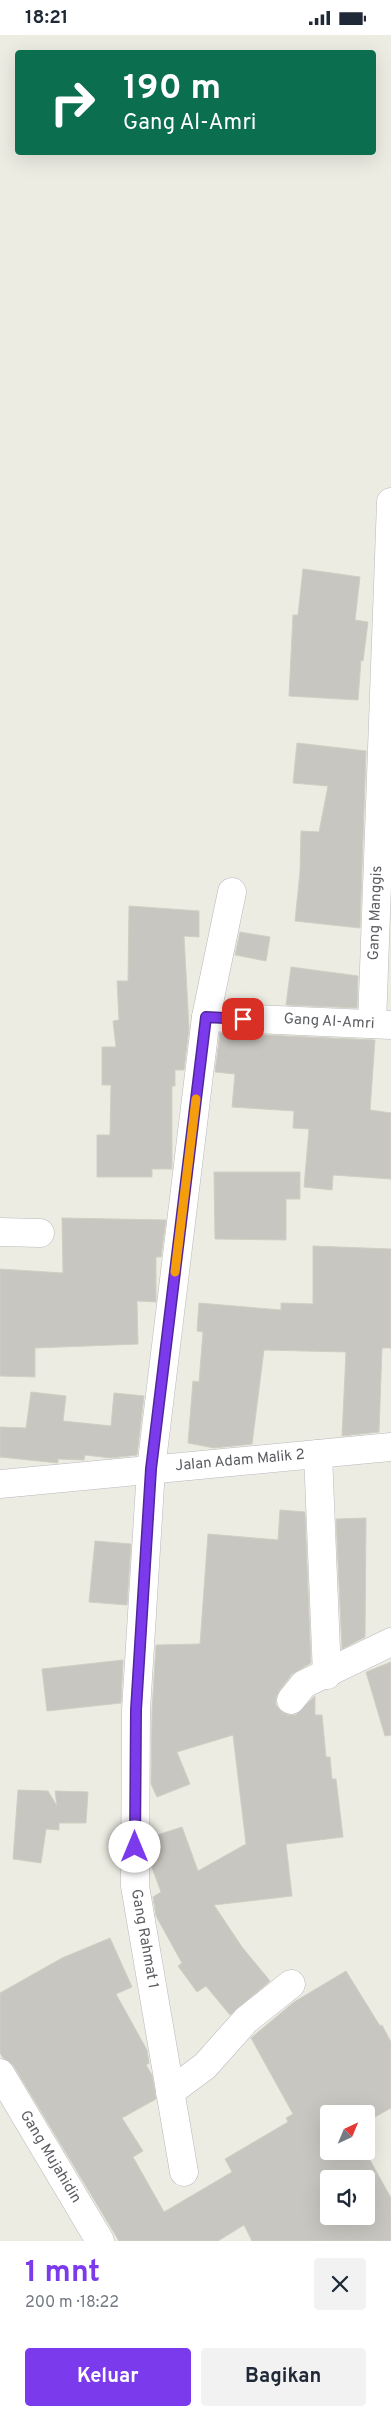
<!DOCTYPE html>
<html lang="id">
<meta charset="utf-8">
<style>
body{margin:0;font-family:Overpass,sans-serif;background:#f2f2f3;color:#1f2937;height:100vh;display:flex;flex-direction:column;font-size:19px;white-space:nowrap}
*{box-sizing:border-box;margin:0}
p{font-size:16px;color:#747a83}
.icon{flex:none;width:28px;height:28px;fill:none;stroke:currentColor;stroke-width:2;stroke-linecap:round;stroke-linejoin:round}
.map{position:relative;height:2206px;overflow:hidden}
.sheet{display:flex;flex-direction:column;background:#fff;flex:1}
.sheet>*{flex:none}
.hud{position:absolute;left:15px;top:15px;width:361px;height:105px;border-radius:5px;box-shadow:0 5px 20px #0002;background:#0b6e4f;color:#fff;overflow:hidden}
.needle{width:32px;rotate:44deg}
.controls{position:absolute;left:320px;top:2070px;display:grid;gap:10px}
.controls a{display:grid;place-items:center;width:55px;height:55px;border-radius:5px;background:#fff;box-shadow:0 5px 20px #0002;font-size:25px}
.pin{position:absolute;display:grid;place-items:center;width:42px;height:42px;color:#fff;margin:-21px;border-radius:10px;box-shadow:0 2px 8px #0006}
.me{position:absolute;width:55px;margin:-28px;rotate:0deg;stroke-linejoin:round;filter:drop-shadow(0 0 4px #0008)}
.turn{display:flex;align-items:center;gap:18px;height:105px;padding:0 25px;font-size:22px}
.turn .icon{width:65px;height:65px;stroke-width:2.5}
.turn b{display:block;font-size:35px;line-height:42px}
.round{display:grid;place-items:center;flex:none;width:52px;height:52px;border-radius:5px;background:#f2f2f3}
.overview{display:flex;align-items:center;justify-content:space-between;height:85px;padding:0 25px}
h1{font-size:30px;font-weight:700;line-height:38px;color:#7c3aed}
.primary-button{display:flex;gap:10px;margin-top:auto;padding:10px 25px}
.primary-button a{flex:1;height:58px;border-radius:5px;background:#7c3aed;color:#fff;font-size:20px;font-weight:700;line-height:58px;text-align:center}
.primary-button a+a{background:#f2f2f3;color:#1f2937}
.status{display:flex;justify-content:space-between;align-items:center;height:35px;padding:0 25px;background:#fff;direction:ltr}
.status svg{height:14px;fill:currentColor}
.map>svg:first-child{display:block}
.building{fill:#c8c6c0;stroke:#d0cfc2;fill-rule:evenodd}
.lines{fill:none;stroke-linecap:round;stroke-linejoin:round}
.minor-casing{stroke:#b8b9be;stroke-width:29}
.minor{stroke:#fff;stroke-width:28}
.route-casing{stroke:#51269a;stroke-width:12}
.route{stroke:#7c3aed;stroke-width:9}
.slow{stroke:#f59e0b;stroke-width:9}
.labels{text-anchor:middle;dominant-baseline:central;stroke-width:4.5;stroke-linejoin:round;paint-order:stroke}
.street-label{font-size:15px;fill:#5b5d62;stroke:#fff}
</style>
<div class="status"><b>18:21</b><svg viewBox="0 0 49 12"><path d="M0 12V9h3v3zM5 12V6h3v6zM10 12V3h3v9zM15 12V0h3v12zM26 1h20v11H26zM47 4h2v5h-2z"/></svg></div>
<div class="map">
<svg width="391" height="2206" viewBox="0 0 391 2206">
<rect width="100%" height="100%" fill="#ecece3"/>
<!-- building -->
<g class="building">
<path d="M303 534 360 542 355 585 368 587 363 626 361 625 358 665 289 661 293 580H298Z"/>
<path d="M297 708 366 716 360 893 295 886 300 837 301 796 319 797 328 751 293 748Z"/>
<path d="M129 871 199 876V902L184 901 189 993 184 1035H175V1051H172V1134H152V1142H97V1100H110L111 1050H102V1012H116L113 986 119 985 117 946H128Z"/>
<path d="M240 897 270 902 266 926 235 920Z"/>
<path d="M291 932 358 941 357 973 286 970Z"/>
<path d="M220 998 375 1005 370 1075 391 1078V1144L333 1140 332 1155 304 1152 309 1094 293 1093 294 1076 232 1072 235 1039 215 1037Z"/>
<path d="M214 1137H300V1164H286V1205L215 1204Z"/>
<path d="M62 1183 166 1185 161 1222H156V1267L137 1266 138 1309 35 1313V1342L0 1341V1234L63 1238Z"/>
<path d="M313 1211 391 1214V1313H382L379 1397 342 1401 346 1317 264 1315 252 1409 214 1413 188 1408 193 1346 199 1347 203 1297 197 1296 199 1268 281 1275V1268L313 1269Z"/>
<path d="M31 1357 66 1361 63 1386 111 1391 114 1358 144 1361 137 1420 111 1423 85 1420 84 1425 58 1424V1428L0 1422V1392L26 1393Z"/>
<path d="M280 1475 305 1477 311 1628 292 1639 279 1656 276 1662V1670L282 1677 288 1680H296L315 1661V1680H322L326 1722H330L332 1744H336L343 1802 286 1809 292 1861 214 1870 242 1912 270 1946 230 1980 206 1951 197 1957 178 1931 182 1928 156 1881 153 1862 161 1857 151 1830V1802L182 1792 198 1836 246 1809 233 1700 177 1717 190 1749 157 1762 151 1749 152 1676 156 1610 200 1609 208 1499 278 1505Z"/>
<path d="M366 1483 365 1602 342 1614 336 1484Z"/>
<path d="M95 1506 131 1509 127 1570 89 1567Z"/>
<path d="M123 1625 121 1668 47 1676 42 1634Z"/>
<path d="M391 1627V1700L385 1701 366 1637Z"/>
<path d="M18 1755 48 1756 57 1771 55 1756 88 1757 86 1788H59V1795L46 1794 41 1828 13 1824Z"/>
<path d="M110 1903 132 1952 116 1959 147 2015 149 2028 146 2030 152 2040 156 2064 122 2083 143 2116 133 2122 164 2177 232 2137 225 2124 288 2087 286 2083 293 2079 251 2003 294 1967 346 1936 380 1991 382 1990 391 2007V2073L366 2087V2079H329V2116H365L391 2163V2206H252L244 2190 218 2206H119L13 2030 3 2023 0 2018V1958L62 1923ZM329 2144H366V2181H329Z"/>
</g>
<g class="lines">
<defs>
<g id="minor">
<path d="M206 982 391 990"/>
<path d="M372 989 391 467"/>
<path d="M0 1197 40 1198"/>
<path d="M318 1419 327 1640"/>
<path d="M0 1449 391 1412"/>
<path d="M291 1665 304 1649 391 1607"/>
<path d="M0 2038 100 2206"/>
<path d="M170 2057 205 2031 246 1985 291 1949"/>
<path d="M184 2137 135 1851 136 1675 151 1434 206 982 232 857"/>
</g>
</defs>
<!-- minor casing -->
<use href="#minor" class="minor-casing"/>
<!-- minor -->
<use href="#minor" class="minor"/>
</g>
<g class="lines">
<defs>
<path id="route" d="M135 1812 136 1675 151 1434 206 982 243 984"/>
</defs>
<!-- route casing -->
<use href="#route" class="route-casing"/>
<!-- route -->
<use href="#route" class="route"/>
<!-- slow -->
<path class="slow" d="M175 1237 196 1064"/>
</g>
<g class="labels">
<!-- street labels -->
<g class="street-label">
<text transform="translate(376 878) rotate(-88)">Gang Manggis</text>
<text transform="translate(329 987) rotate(3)">Gang Al-Amri</text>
<text transform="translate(240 1426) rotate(-5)">Jalan Adam Malik 2</text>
<text transform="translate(144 1904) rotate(80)">Gang Rahmat 1</text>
<text transform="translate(50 2122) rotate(59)">Gang Mujahidin</text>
</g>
</g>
</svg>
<div class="controls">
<a><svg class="needle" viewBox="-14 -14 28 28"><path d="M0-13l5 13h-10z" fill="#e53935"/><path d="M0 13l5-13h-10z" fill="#747a83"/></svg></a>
<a><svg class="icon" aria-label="sound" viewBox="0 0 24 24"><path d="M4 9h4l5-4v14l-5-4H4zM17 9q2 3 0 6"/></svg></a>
</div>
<div class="pin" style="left:243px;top:984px;background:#d93025"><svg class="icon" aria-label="arrive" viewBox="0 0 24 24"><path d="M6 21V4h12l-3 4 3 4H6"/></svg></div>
<svg class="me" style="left:135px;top:1812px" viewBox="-20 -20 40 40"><circle r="19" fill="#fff"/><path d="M0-13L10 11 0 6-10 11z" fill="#7c3aed"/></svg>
<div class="hud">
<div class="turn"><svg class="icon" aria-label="right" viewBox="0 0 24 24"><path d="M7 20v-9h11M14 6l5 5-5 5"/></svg><div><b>190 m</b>Gang Al-Amri</div></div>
</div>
</div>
<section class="sheet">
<div class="overview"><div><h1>1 mnt</h1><p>200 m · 18:22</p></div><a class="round"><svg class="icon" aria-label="close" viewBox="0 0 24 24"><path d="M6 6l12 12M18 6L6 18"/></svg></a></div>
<div class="primary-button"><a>Keluar</a><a>Bagikan</a></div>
</section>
